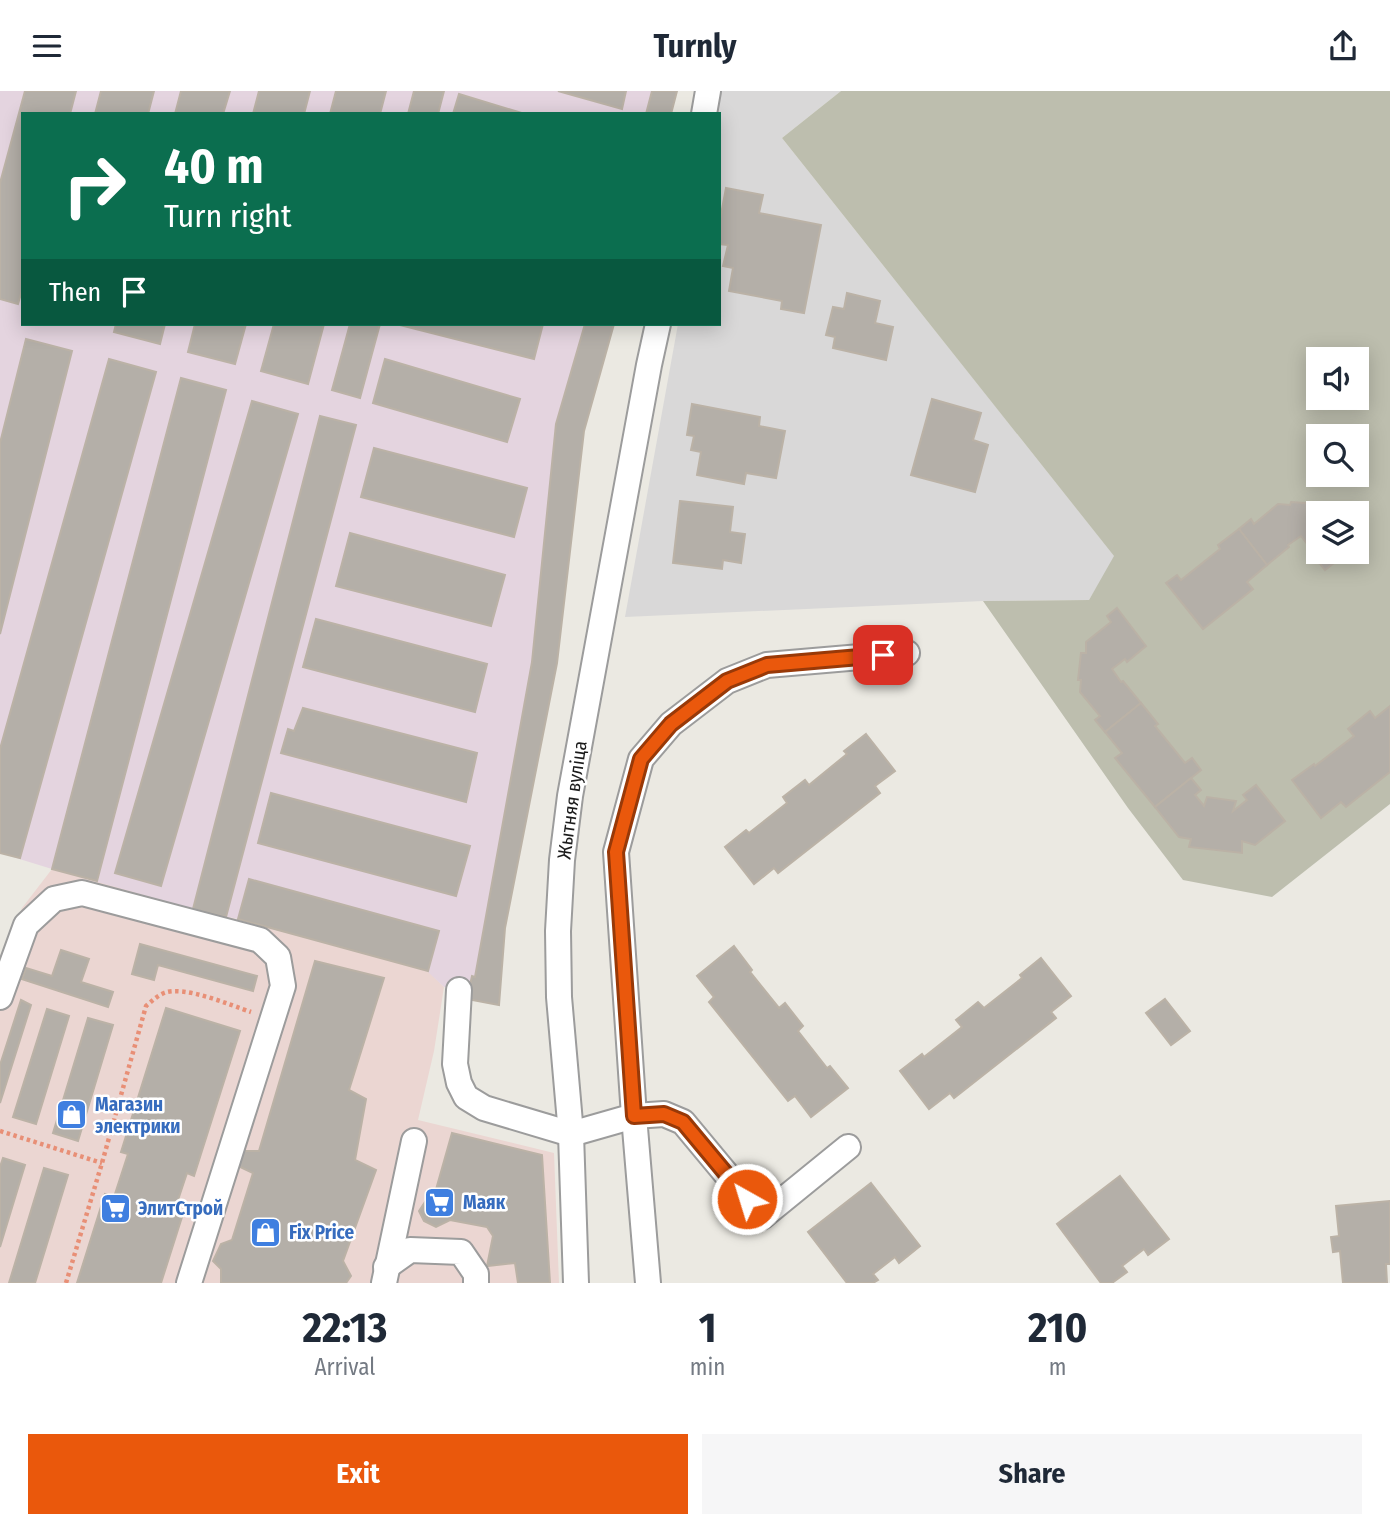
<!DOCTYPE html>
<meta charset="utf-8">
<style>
body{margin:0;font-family:"Fira Sans Condensed",sans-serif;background:#f6f6f7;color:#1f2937;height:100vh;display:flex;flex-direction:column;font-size:26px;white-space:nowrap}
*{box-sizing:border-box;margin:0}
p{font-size:23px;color:#747a83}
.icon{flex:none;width:38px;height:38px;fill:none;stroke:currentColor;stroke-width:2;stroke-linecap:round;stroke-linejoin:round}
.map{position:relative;height:1192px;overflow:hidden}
.panel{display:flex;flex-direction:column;background:#fff;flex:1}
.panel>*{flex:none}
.hud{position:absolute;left:21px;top:21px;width:700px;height:214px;border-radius:0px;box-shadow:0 4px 18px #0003;background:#0b6e4f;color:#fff;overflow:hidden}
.controls{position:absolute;left:1306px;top:256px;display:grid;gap:14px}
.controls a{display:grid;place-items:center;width:63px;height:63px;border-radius:0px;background:#fff;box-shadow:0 4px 18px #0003;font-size:35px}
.pin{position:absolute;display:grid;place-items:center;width:60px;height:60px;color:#fff;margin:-30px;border-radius:14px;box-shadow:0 4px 10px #0006}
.me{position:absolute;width:77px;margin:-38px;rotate:321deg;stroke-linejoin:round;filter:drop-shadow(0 0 5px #0008)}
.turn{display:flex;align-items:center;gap:24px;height:147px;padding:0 28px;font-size:32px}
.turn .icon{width:91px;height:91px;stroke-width:2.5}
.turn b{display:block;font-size:49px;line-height:60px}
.then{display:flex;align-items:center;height:66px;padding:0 28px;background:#0003;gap:14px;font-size:26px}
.eta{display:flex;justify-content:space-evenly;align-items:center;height:119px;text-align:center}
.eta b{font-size:42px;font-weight:700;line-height:49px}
.action{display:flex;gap:14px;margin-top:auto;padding:14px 28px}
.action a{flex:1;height:80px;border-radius:0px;background:#ea580c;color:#fff;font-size:28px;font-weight:700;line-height:80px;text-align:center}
.action a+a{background:#f6f6f7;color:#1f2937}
header{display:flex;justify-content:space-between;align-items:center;height:91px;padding:0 28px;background:#fff;font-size:32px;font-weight:700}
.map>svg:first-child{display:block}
.residential{fill:#d9d8d8}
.commercial{fill:#ebd6d2}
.industrial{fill:#e4d4df}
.construction{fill:#bdbeae;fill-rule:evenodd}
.building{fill:#b4afa8;stroke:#bbb2a6;stroke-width:2}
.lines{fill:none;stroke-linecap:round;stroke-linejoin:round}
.minor-casing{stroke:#9c9c9c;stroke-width:28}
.path{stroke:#e88f76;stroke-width:4.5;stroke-dasharray:3.5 3.5;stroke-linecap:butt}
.minor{stroke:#fff;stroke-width:24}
.route-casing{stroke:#983908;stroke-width:18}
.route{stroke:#ea580c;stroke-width:12}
.labels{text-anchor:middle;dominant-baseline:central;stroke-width:5;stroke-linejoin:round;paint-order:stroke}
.street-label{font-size:19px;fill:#1b1b1b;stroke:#fff}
.shop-label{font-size:19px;font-weight:bold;fill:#366cbe;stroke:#fff;text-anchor:start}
</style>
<header><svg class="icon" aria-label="menu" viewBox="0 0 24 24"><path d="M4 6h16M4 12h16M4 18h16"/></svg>Turnly<svg class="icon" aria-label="share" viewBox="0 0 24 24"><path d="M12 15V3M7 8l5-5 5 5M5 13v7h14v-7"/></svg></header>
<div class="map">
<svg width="1390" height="1192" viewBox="0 0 1390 1192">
<rect width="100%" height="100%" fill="#ebe9e2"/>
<!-- residential -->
<path class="residential" d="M720 0H841L782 47 1115 466 1089 509 983 510 625 526 678 233H719V23H715Z"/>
<!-- commercial -->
<path class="commercial" d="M52 778 428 880 444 896 434 960 418 1029 554 1062 559 1192H0V873L22 817Z"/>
<!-- industrial -->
<path class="industrial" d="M0 0H677L671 23H23V233H614L584 340 557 572 505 837 499 914 468 901 444 896 427 880 238 828 193 818 52 778 0 762Z"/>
<!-- construction -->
<path class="construction" d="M841 0H1390V713L1272 806 1183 789 1128 717 983 510 1089 509 1114 465 782 47ZM1318 268H1356V306H1318ZM1318 345H1356V383H1318ZM1318 422H1356V460H1318Z"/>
<!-- building -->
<g class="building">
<path d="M25 0H76L70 23H23V196L18 213 0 208V92Z"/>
<path d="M101 0H154L148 23H95Z"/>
<path d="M181 0H230L223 23H175Z"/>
<path d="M259 0H310L304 23H253Z"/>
<path d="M336 0H386L380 23H330Z"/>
<path d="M414 0H444L438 23H408Z"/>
<path d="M558 0H626L622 18Z"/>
<path d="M652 0H677L671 23H646Z"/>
<path d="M459 3 525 23H453Z"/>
<path d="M726 97 763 104 759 122 821 134 804 222 781 218 782 210 729 200 733 177 723 175 728 154 719 153V134Z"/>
<path d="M847 202 880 210 875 232 893 236 886 269 833 257 835 246 826 244 833 216 844 218Z"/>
<path d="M116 233H165L160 253 114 241Z"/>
<path d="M195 233H246L235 273 188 261Z"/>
<path d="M274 233H324L308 293 261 280Z"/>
<path d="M350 233H380L360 307 332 299Z"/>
<path d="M396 233H543L534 268Z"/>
<path d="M585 233H614L584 340 557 572 505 837 499 914 467 908 472 885 475 886 532 571 556 333Z"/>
<path d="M26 248 72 260 0 543V352Z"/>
<path d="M109 268 156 281 20 767 0 762V658Z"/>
<path d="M385 268 520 308 507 351 373 312Z"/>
<path d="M181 287 226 299 97 790 52 778Z"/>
<path d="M932 308 981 322 973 349 988 354 975 401 911 384Z"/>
<path d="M252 310 298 323 161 795 115 782Z"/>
<path d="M692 313 760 326 759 335 785 340 776 387 746 382 744 393 697 384 701 361 691 359 694 345 687 344Z"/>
<path d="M320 325 356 334 226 826 193 818Z"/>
<path d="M374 357 527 397 514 446 361 406Z"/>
<path d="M680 410 733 416 730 441 745 443 741 472 723 469 722 478 673 472Z"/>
<path d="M1291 411 1318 413 1317 418H1328L1331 422H1318V460H1349L1325 479 1309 459 1311 458 1301 445 1288 454 1289 456 1267 474 1239 438 1251 428 1254 433 1278 413 1290 414Z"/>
<path d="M1239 438 1267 474 1247 491 1253 498 1203 538 1166 492 1177 484 1181 489 1220 458 1218 454Z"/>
<path d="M350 442 505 484 491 535 336 495Z"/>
<path d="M1117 517 1146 555 1127 571 1125 568 1112 578 1121 591 1123 590 1141 612 1105 641 1095 629 1100 625 1080 601 1081 589H1078L1081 562H1086V551L1111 531 1107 525Z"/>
<path d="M316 528 487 573 475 621 303 576Z"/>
<path d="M1141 612 1158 633 1155 635 1185 672 1192 667 1201 679 1155 716 1115 667 1122 662 1105 641Z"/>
<path d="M1390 615V681L1346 716 1341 711 1321 727 1292 689 1314 673 1315 675 1354 645 1348 638 1370 620 1375 627Z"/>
<path d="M303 617 477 662 466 711 281 662 288 638 294 640Z"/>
<path d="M866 643 895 680 875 695 880 702 778 782 774 777 754 793 725 756 746 739 749 742 787 712 783 706 805 689 809 694 847 663 844 660Z"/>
<path d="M1191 687 1201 699 1195 704 1204 715 1207 706 1236 710 1233 720 1247 709 1243 704 1256 694 1285 730 1255 754 1242 750V762L1189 756 1191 748 1179 746 1155 716Z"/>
<path d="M271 702 470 755 456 805 258 752Z"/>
<path d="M249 788 439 840 428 880 238 828Z"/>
<path d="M140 853 257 885 253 900 158 874 154 889 132 883Z"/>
<path d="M734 855 752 879 750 881 779 917 785 912 803 935 798 940 827 977 830 975 848 997 811 1026 795 1005 788 1010 709 911 714 906 697 885Z"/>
<path d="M61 859 89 868 81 891 113 901 108 916 22 888 26 877 52 885Z"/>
<path d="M1041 867 1071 905 1051 921 1056 927 954 1007 950 1002 929 1018 900 980 922 963 924 966 962 936 956 929 978 911 984 917 1022 887 1020 884Z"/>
<path d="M315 870 384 887 349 999 366 1008 355 1069 376 1079 343 1170 351 1185 346 1192H221V1178L213 1170 221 1153 232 1149 253 1082 238 1075 244 1060H259Z"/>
<path d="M1165 908 1190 940 1171 954 1146 922Z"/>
<path d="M21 909 31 914 0 1012V974Z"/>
<path d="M166 917 240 940 194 1085 187 1082 173 1124 182 1126 161 1192H77L105 1103 114 1106 128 1063 121 1061Z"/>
<path d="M47 918 69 925 36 1033 13 1026Z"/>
<path d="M88 927 113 934 78 1050 53 1042Z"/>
<path d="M452 1042 542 1064 550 1192H518L515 1172 487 1175 493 1145 487 1136 450 1129 436 1136 424 1130 419 1120 427 1108 435 1102Z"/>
<path d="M3 1067 25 1074 0 1156V1076Z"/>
<path d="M44 1077 68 1084 35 1192H9Z"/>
<path d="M1120 1085 1169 1148 1148 1164 1144 1158 1122 1175 1127 1181 1112 1192H1101L1057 1133Z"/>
<path d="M871 1092 920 1155 899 1172 895 1166 873 1183 878 1189 873 1192H847L808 1141Z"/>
<path d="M1390 1110V1173H1386L1387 1192H1343L1340 1160 1333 1161 1331 1146 1339 1145 1336 1115Z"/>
</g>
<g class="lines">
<defs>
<g id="minor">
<path d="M704 23 708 0"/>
<path d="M459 899 455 973 459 992 466 1006 484 1017 571 1043 634 1025 616 761 641 668 671 633 727 590 767 574 907 562"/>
<path d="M0 906 26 834 54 808 82 802 260 849 278 866 283 895 189 1192"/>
<path d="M386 1176 410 1159 461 1161 476 1183V1192"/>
<path d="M384 1192 414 1050"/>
<path d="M576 1192 571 1043 559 906 558 840 562 769 570 705 649 274 658 233"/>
<path d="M648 1192 634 1025 664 1023 683 1031 762 1126 848 1056"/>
</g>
</defs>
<!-- minor casing -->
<use href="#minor" class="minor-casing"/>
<!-- path -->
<g class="path">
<path d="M0 1040 102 1072"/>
<path d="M66 1192 102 1072 146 915C152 910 157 905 164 902 184 894 230 914 251 921"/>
</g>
<!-- minor -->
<use href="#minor" class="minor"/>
</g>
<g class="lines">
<defs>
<path id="route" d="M747 1108 683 1031 664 1023 634 1025 616 761 641 668 671 633 727 590 767 574 883 564"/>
</defs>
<!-- route casing -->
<use href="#route" class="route-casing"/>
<!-- route -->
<use href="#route" class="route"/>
</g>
<!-- icons -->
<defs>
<symbol id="shop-square" viewBox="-11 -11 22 22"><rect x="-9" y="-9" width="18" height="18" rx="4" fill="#3f7fe0" stroke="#fff"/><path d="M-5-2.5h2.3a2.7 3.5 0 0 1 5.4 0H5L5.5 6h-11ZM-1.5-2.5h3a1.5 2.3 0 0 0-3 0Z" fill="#fff"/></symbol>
<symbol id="supermarket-square" viewBox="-11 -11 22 22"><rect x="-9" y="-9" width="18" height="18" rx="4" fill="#3f7fe0" stroke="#fff"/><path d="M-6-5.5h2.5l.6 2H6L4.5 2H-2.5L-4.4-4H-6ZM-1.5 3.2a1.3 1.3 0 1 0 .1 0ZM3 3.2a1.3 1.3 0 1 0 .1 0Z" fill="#fff"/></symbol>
</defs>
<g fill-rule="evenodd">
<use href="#shop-square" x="54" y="1006" width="35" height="35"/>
<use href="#supermarket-square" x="422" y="1094" width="35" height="35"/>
<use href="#supermarket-square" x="98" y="1100" width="35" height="35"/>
<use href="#shop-square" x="248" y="1124" width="35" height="35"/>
</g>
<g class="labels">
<!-- street labels -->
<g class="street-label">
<text transform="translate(572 709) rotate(-82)">Жытняя вуліца</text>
</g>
<!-- shop labels -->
<g class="shop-label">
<text x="95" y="1013">Магазин<tspan x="95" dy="22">электрики</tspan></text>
<text x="463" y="1111">Маяк</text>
<text x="138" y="1117">ЭлитСтрой</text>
<text x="289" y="1141">Fix Price</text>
</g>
</g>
</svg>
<div class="controls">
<a><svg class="icon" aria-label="sound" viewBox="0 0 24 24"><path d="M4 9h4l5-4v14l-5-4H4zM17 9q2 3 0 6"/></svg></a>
<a><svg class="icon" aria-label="search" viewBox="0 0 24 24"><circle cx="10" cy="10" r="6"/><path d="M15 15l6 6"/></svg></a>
<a><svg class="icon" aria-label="layers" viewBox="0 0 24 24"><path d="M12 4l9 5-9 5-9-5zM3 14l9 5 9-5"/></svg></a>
</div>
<div class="pin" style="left:883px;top:564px;background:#d93025"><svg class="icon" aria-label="arrive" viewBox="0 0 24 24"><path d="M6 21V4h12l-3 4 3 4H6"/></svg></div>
<svg class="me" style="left:747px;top:1108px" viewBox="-20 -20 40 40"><circle r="17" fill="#ea580c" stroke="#fff" stroke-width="3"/><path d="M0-11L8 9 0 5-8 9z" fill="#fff"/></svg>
<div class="hud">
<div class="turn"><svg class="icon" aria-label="right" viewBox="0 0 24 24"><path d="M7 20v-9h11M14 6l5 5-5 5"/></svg><div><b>40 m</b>Turn right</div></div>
<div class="then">Then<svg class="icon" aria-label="arrive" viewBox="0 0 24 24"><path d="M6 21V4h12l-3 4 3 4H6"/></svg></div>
</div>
</div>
<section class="panel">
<div class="eta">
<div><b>22:13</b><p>Arrival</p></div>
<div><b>1</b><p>min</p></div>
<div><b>210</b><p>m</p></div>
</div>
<div class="action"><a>Exit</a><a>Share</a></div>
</section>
